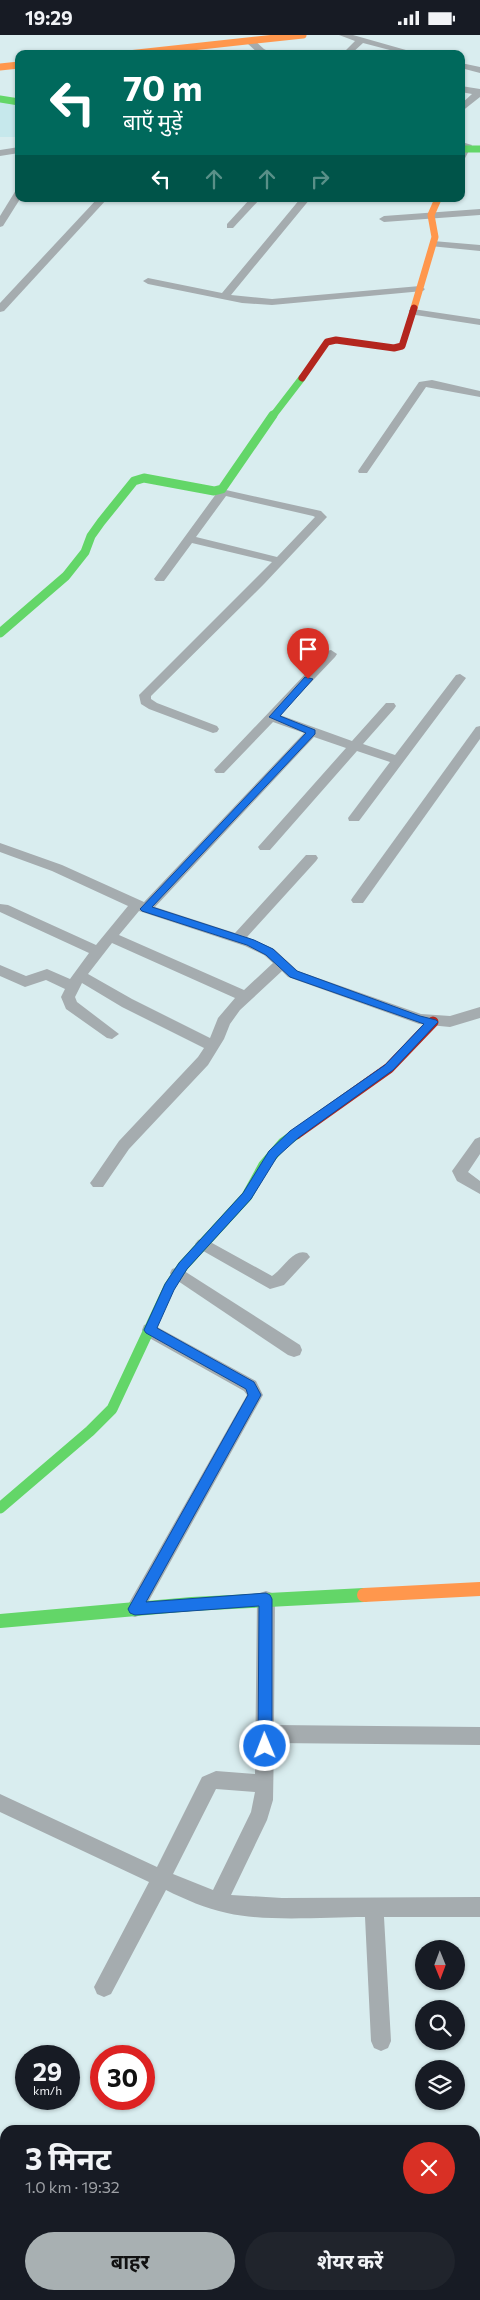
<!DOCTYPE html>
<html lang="hi">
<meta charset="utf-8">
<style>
body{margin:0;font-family:Commissioner,"Noto Sans Devanagari",sans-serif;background:#20242c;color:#f1f3f6;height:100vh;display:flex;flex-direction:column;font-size:19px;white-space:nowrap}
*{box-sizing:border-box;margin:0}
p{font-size:16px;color:#9ea1a6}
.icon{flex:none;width:28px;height:28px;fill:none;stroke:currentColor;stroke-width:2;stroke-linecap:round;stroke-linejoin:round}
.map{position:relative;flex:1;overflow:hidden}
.details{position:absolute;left:0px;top:2090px;width:480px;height:175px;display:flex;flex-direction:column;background:#171b24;border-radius:15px 15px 0 0;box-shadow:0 1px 4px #0004}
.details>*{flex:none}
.banner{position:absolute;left:15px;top:15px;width:450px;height:152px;border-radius:10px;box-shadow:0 1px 4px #0004;background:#00695c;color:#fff;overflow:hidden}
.needle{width:32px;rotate:179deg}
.fabs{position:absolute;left:415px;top:1905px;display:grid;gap:10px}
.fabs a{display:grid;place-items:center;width:50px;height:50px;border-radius:50%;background:#171b24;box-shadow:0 1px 4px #0004;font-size:25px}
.speed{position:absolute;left:15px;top:2010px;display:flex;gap:10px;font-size:25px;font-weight:700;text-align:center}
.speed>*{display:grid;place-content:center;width:65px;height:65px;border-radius:50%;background:#171b24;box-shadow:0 1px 4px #0004;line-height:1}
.speed small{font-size:12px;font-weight:400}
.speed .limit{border:8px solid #d22;background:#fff;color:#111}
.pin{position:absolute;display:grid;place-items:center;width:42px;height:42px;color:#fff;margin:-51px -21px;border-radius:50% 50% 50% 0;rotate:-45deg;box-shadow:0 0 5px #0007}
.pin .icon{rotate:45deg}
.me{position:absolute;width:55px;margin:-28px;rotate:359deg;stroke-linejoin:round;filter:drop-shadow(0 0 4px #0008)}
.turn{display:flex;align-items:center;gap:18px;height:105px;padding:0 25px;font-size:22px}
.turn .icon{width:65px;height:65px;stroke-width:2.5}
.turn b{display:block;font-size:35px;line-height:42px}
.lanes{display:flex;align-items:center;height:48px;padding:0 25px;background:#0003;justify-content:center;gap:25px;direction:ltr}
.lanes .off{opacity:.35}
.round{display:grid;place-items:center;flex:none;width:52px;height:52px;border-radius:26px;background:#20242c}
.overview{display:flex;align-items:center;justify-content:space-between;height:85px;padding:0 25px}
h1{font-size:30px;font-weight:700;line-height:38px}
.button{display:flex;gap:10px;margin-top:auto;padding:10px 25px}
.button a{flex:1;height:58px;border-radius:30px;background:#a8b0b2;color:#111;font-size:20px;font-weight:700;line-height:58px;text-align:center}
.button a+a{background:#20242c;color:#f1f3f6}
.status{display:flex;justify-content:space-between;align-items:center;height:35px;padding:0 25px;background:#171b24;direction:ltr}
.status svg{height:14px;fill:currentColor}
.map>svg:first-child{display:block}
.built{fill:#c6e8ec}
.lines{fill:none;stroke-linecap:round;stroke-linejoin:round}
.street{fill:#a5acaf;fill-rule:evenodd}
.fast-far3{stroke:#63d668;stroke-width:7}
.fast-far2{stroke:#63d668;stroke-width:9}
.fast-far1{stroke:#63d668;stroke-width:11}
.fast{stroke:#63d668;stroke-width:14}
.slow-far1{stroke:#ff974d;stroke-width:7}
.slow{stroke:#ff974d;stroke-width:14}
.jam-far1{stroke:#b3261e;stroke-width:7}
.jam{stroke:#b3261e;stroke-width:11}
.route{fill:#1a73e8;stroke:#114b97}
</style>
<div class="status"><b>19:29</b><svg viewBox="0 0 49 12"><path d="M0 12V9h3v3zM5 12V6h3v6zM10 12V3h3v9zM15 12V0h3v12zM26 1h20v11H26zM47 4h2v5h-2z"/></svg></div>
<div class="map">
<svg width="480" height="2265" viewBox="0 0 480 2265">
<rect width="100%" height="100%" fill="#d9edef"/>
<!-- built -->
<path class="built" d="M0 65 19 68V102H0Z"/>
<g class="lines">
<!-- street -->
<g class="street">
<path d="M339 0H353L420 19H405L363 8 351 19H342L355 6Z"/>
<path d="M247 4H253L264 14 274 19 258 18 247 8Z"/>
<path d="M461 28 480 32V38L461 33Z"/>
<path d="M461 51 480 54V62L461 77V69L472 59 461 57Z"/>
<path d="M465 108 472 110 464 125 461 126V114Z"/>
<path d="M19 112V118L0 121V115Z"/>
<path d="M19 154 20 164 3 191 0 192V181L16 155Z"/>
<path d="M97 164H107L4 276 0 277V268Z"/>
<path d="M250 164H260L233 193H227V189Z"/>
<path d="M300 164H310L231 260 272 264 420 251 425 254 423 256 272 270 242 268 148 249 143 246 148 243 222 258Z"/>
<path d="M480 174V180L384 187 379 184 384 181Z"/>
<path d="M433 206 480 210V216L430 211V207Z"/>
<path d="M413 274 480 284V290L409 279V275Z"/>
<path d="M432 345 480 356V362L426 352 367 438H359L358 436 419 347Z"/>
<path d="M217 453 321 476 327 482 264 549 151 661V664L157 668 217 691 219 694 217 697 213 698 149 674 141 669 139 660 272 527 192 508 164 546H156L154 544 216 459 212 456ZM226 461 313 481 315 482 277 522 196 502Z"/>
<path d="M331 615 337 619 335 622 280 680 352 706 386 668H394L396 671 394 674 363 709 395 720 456 640 460 639 466 643 359 786H349L348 783 390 727 357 716 270 815H260L258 812 346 713 314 702 155 872 235 898 306 820H316L318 823 316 826 247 902 274 914 298 936 421 979 450 981 480 972V983L450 992 419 989 288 942 282 936 240 975 230 989 224 1004 208 1030 129 1114 103 1152H93L90 1148 93 1144 119 1106 198 1022 204 1013 122 972 82 948 75 962 77 967 119 999 112 1004 107 1003 66 974 61 962 65 954 46 945 25 952 0 941V930L26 941 47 934 70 944 89 918 0 877V869L8 870 96 910 128 871 52 836 0 817V808L62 830 144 867 304 698 273 687 224 738H216L214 735 327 616ZM139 876 245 911 264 920 273 928 244 955 119 900ZM112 908 235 963 218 983 210 1003 132 964 88 939Z"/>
<path d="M480 691V704L363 868H353L351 865 353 862 476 692Z"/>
<path d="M480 1102V1119L468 1137 480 1146V1159L457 1146 452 1136 475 1104Z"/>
<path d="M203 1203 272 1241C283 1234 293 1213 307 1218L310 1222 284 1250 270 1254 198 1213 195 1209 198 1205Z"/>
<path d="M178 1232 300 1310 302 1315 300 1320 294 1322 288 1320 172 1242 170 1238 172 1234Z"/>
<path d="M150 1288 256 1346 263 1360 141 1580 135 1582 129 1580 126 1574 129 1568 247 1360 244 1356 144 1300 142 1295 144 1290Z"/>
<path d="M266 1556 272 1558 275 1564 274 1690 480 1692V1710L274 1708 273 1765 267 1785 231 1860 282 1863 480 1862V1882H384L391 2006 388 2013 381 2016 374 2013 371 2006 365 1882C324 1882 266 1887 227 1878 205 1873 186 1865 166 1855L111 1959 104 1962 97 1959 94 1952 149 1847 0 1777V1759L157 1832 202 1742 216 1736 255 1739 257 1564 260 1558ZM216 1754 255 1757 251 1777 213 1855 173 1839Z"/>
</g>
<!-- fast-far3 -->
<g class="fast-far3">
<path d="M0 64 19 67"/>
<path d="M461 114H480"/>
<path d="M272 382 302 343"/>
</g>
<!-- fast-far2 -->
<path class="fast-far2" d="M0 598 66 541 85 517 91 501 101 487 134 446 144 443 214 456 222 454 273 380"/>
<!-- fast-far1 -->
<path class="fast-far1" d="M0 1473 90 1396 112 1374 169 1252 183 1231 247 1161 264 1130 283 1108 296 1099"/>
<!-- fast -->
<path class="fast" d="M0 1586 192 1569 364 1560"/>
<!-- slow-far1 -->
<g class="slow-far1">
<path d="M128 19 303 0"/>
<path d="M0 32 19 30"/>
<path d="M414 273 435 202 431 180 438 164"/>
</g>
<!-- slow -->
<path class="slow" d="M364 1560 480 1554"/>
<!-- jam-far1 -->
<path class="jam-far1" d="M302 343 327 307 336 305 394 313 402 311 414 273"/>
<!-- jam -->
<path class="jam" d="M296 1099 389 1033 433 987"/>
</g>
<!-- route -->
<path class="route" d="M305 642 313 644 280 681 315 695V699L152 872 254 905 273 914 297 936 420 981 436 985 438 987 393 1035 298 1103 277 1122 251 1164 187 1234 174 1255 157 1293 254 1347 261 1360 146 1567 266 1558 270 1560 272 1564V1711L270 1715 265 1717 260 1715 258 1711 259 1571 135 1580 130 1578 128 1574 248 1360 246 1354 146 1298 144 1295 165 1249 179 1228 243 1158 269 1116 290 1096 385 1030 424 989 290 942 266 920 247 910 142 876 140 874 306 698 269 682Z"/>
</svg>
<div class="fabs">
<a><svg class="needle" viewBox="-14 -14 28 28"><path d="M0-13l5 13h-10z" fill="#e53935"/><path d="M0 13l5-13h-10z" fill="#9ea1a6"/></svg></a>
<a><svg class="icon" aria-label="search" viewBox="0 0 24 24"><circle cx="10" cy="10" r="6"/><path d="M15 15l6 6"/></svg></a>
<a><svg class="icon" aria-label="layers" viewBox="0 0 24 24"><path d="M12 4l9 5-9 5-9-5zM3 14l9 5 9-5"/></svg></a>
</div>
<div class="speed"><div>29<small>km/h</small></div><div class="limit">30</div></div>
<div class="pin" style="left:308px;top:644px;background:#d93025"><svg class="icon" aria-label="arrive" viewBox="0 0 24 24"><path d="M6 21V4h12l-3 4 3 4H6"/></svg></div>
<svg class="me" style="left:265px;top:1711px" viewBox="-20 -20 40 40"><circle r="17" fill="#1a73e8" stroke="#fff" stroke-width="3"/><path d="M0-11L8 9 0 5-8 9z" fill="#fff"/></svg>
<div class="banner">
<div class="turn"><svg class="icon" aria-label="left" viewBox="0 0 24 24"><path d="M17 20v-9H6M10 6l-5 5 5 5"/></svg><div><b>70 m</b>बाएँ मुड़ें</div></div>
<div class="lanes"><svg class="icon" aria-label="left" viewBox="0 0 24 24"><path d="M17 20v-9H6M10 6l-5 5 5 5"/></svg><svg class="icon off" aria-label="ahead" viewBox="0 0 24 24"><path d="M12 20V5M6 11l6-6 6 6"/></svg><svg class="icon off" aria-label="ahead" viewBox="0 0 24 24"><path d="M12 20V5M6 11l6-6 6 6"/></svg><svg class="icon off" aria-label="right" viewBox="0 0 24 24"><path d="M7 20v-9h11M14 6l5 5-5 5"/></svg></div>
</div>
<section class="details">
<div class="overview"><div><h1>3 मिनट</h1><p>1.0 km · 19:32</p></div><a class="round" style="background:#d93025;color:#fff"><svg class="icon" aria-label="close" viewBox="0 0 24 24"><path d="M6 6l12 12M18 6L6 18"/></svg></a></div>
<div class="button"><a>बाहर</a><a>शेयर करें</a></div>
</section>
</div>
